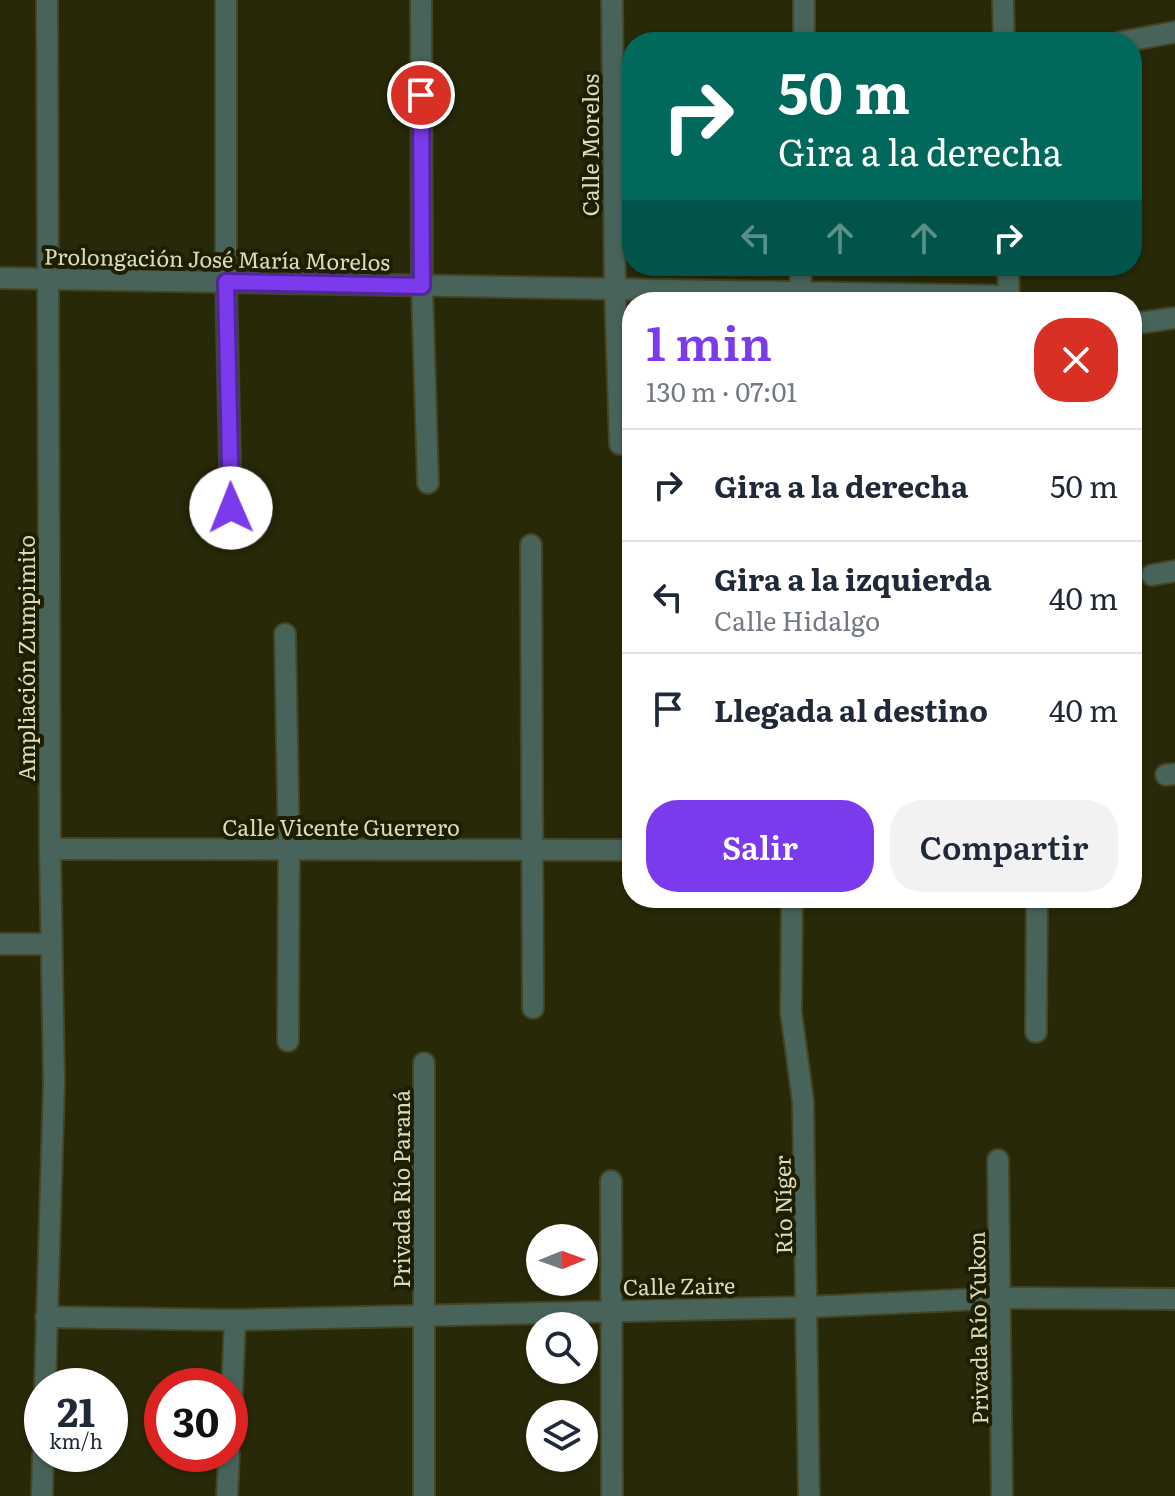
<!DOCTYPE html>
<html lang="es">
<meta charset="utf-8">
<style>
body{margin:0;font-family:Literata,serif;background:#f2f2f3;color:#1f2937;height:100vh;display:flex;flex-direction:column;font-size:30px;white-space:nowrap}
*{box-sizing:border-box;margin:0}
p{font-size:26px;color:#747a83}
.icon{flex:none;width:44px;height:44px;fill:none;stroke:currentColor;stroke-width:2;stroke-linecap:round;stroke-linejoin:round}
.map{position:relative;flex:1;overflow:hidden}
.panel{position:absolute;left:622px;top:292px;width:520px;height:616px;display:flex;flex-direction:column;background:#fff;border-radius:32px;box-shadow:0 2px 6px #0004}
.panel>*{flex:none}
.banner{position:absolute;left:622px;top:32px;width:520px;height:244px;border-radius:32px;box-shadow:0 2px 6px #0004;background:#00695c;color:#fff;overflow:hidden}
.needle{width:52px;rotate:89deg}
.controls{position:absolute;left:526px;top:1224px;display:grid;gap:16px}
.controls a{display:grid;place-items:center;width:72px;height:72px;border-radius:50%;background:#fff;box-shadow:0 2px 6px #0004;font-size:40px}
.speed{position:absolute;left:24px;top:1368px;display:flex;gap:16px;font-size:40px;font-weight:700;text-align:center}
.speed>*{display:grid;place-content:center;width:104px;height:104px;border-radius:50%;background:#fff;box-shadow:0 2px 6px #0004;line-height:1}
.speed small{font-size:20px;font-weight:400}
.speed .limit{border:12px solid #d22;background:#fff;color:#111}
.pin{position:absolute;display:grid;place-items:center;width:68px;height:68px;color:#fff;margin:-34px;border:4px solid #fff;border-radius:50%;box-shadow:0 2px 8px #0007}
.me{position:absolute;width:88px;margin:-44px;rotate:359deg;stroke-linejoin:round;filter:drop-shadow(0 0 6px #0008)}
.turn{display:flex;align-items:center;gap:28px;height:168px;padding:0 24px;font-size:36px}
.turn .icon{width:104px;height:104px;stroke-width:2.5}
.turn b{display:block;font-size:56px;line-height:68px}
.lanes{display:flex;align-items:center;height:76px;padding:0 24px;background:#0003;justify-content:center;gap:40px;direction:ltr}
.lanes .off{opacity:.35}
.round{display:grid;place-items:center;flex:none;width:84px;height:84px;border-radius:32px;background:#f2f2f3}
.headline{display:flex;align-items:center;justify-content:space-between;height:136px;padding:0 24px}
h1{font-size:48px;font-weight:600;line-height:60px;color:#7c3aed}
.cta{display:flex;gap:16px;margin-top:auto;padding:16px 24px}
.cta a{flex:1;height:92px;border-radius:32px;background:#7c3aed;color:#fff;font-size:32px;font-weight:600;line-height:92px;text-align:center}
.cta a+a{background:#f2f2f3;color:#1f2937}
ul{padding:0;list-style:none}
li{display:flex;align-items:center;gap:24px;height:112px;padding:0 24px;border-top:2px solid #e0e1e3}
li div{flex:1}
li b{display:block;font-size:30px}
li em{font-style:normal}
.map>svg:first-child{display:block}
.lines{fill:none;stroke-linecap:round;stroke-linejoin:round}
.minor-casing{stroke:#444525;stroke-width:24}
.minor{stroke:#48645a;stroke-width:20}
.route-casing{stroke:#51269a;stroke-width:20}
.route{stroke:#7c3aed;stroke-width:14}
.labels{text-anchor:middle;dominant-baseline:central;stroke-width:8;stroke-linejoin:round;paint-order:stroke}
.street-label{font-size:22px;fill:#d8dbbc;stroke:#1e1f00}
</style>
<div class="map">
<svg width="1175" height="1496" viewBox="0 0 1175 1496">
<rect width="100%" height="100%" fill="#282908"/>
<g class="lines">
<defs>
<g id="minor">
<path d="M226 0V282L231 508"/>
<path d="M421 0 422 286 428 483"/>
<path d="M612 0 615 289 620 444"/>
<path d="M1003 0 1004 42"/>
<path d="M804 42V0"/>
<path d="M1121 42 1175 32"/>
<path d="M1008 266 1009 302"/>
<path d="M0 278 1009 296"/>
<path d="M800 302 801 266"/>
<path d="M1132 324 1175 318"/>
<path d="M531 545 533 1008"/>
<path d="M1152 575 1175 571"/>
<path d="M285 634 289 850 288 1041"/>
<path d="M1166 775 1175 774"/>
<path d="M50 849 632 850"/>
<path d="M792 898 791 1012 803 1101 809 1496"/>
<path d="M0 944H51"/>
<path d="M1036 1032 1037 898"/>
<path d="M424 1063V1496"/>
<path d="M998 1160 1002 1496"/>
<path d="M611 1181 612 1496"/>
<path d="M46 1317 235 1320 808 1307 1001 1298 1175 1299"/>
<path d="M45 1386 54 1083 50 849 47 0"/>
<path d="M230 1439 235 1320"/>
<path d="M42 1496 43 1454"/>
<path d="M227 1496 229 1454"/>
</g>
</defs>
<!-- minor casing -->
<use href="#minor" class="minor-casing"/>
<!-- minor -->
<use href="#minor" class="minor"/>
</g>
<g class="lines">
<defs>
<path id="route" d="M231 508 226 282 422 286 421 95"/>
</defs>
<!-- route casing -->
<use href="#route" class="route-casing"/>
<!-- route -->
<use href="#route" class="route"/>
</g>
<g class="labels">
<!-- street labels -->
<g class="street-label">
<text transform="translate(589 145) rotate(-90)">Calle Morelos</text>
<text transform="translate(217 258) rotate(1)">Prolongación José María Morelos</text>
<text transform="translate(25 658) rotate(-90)">Ampliación Zumpimito</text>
<text x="341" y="826">Calle Vicente Guerrero</text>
<text transform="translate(400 1189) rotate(-90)">Privada Río Paraná</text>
<text transform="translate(782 1205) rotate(-91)">Río Níger</text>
<text transform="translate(679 1285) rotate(-1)">Calle Zaire</text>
<text transform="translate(977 1328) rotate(-91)">Privada Río Yukon</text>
</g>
</g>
</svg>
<div class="controls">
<a><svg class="needle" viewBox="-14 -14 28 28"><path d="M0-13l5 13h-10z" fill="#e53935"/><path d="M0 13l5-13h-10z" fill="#747a83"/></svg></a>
<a><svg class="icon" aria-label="search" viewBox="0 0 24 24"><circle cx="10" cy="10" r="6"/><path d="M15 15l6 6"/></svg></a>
<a><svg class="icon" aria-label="layers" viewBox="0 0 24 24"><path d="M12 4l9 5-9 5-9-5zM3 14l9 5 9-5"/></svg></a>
</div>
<div class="speed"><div>21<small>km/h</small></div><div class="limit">30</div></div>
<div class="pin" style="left:421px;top:95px;background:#d93025"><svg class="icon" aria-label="arrive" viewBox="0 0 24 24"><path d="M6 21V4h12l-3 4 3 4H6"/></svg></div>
<svg class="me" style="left:231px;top:508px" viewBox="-20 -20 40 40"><circle r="19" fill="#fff"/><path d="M0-13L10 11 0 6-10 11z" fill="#7c3aed"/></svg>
<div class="banner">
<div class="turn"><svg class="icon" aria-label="right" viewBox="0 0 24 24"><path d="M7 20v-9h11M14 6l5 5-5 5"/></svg><div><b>50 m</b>Gira a la derecha</div></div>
<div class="lanes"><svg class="icon off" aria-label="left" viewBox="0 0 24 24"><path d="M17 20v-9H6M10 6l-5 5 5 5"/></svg><svg class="icon off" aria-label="ahead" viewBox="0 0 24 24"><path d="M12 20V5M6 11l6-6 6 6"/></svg><svg class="icon off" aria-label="ahead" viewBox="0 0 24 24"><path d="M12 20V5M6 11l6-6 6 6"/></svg><svg class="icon" aria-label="right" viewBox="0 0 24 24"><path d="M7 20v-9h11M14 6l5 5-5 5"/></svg></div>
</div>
<section class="panel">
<div class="headline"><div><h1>1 min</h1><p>130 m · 07:01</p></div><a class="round" style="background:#d93025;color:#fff"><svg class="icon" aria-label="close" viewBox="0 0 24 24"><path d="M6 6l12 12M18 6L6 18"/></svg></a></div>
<ul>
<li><svg class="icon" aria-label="right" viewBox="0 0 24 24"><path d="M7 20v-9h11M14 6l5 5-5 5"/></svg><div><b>Gira a la derecha</b></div><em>50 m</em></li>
<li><svg class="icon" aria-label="left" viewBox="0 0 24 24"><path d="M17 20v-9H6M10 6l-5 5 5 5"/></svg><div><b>Gira a la izquierda</b><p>Calle Hidalgo</p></div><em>40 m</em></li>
<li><svg class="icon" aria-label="arrive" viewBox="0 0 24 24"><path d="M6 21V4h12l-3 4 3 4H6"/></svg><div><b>Llegada al destino</b></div><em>40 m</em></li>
</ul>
<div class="cta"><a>Salir</a><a>Compartir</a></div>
</section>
</div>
